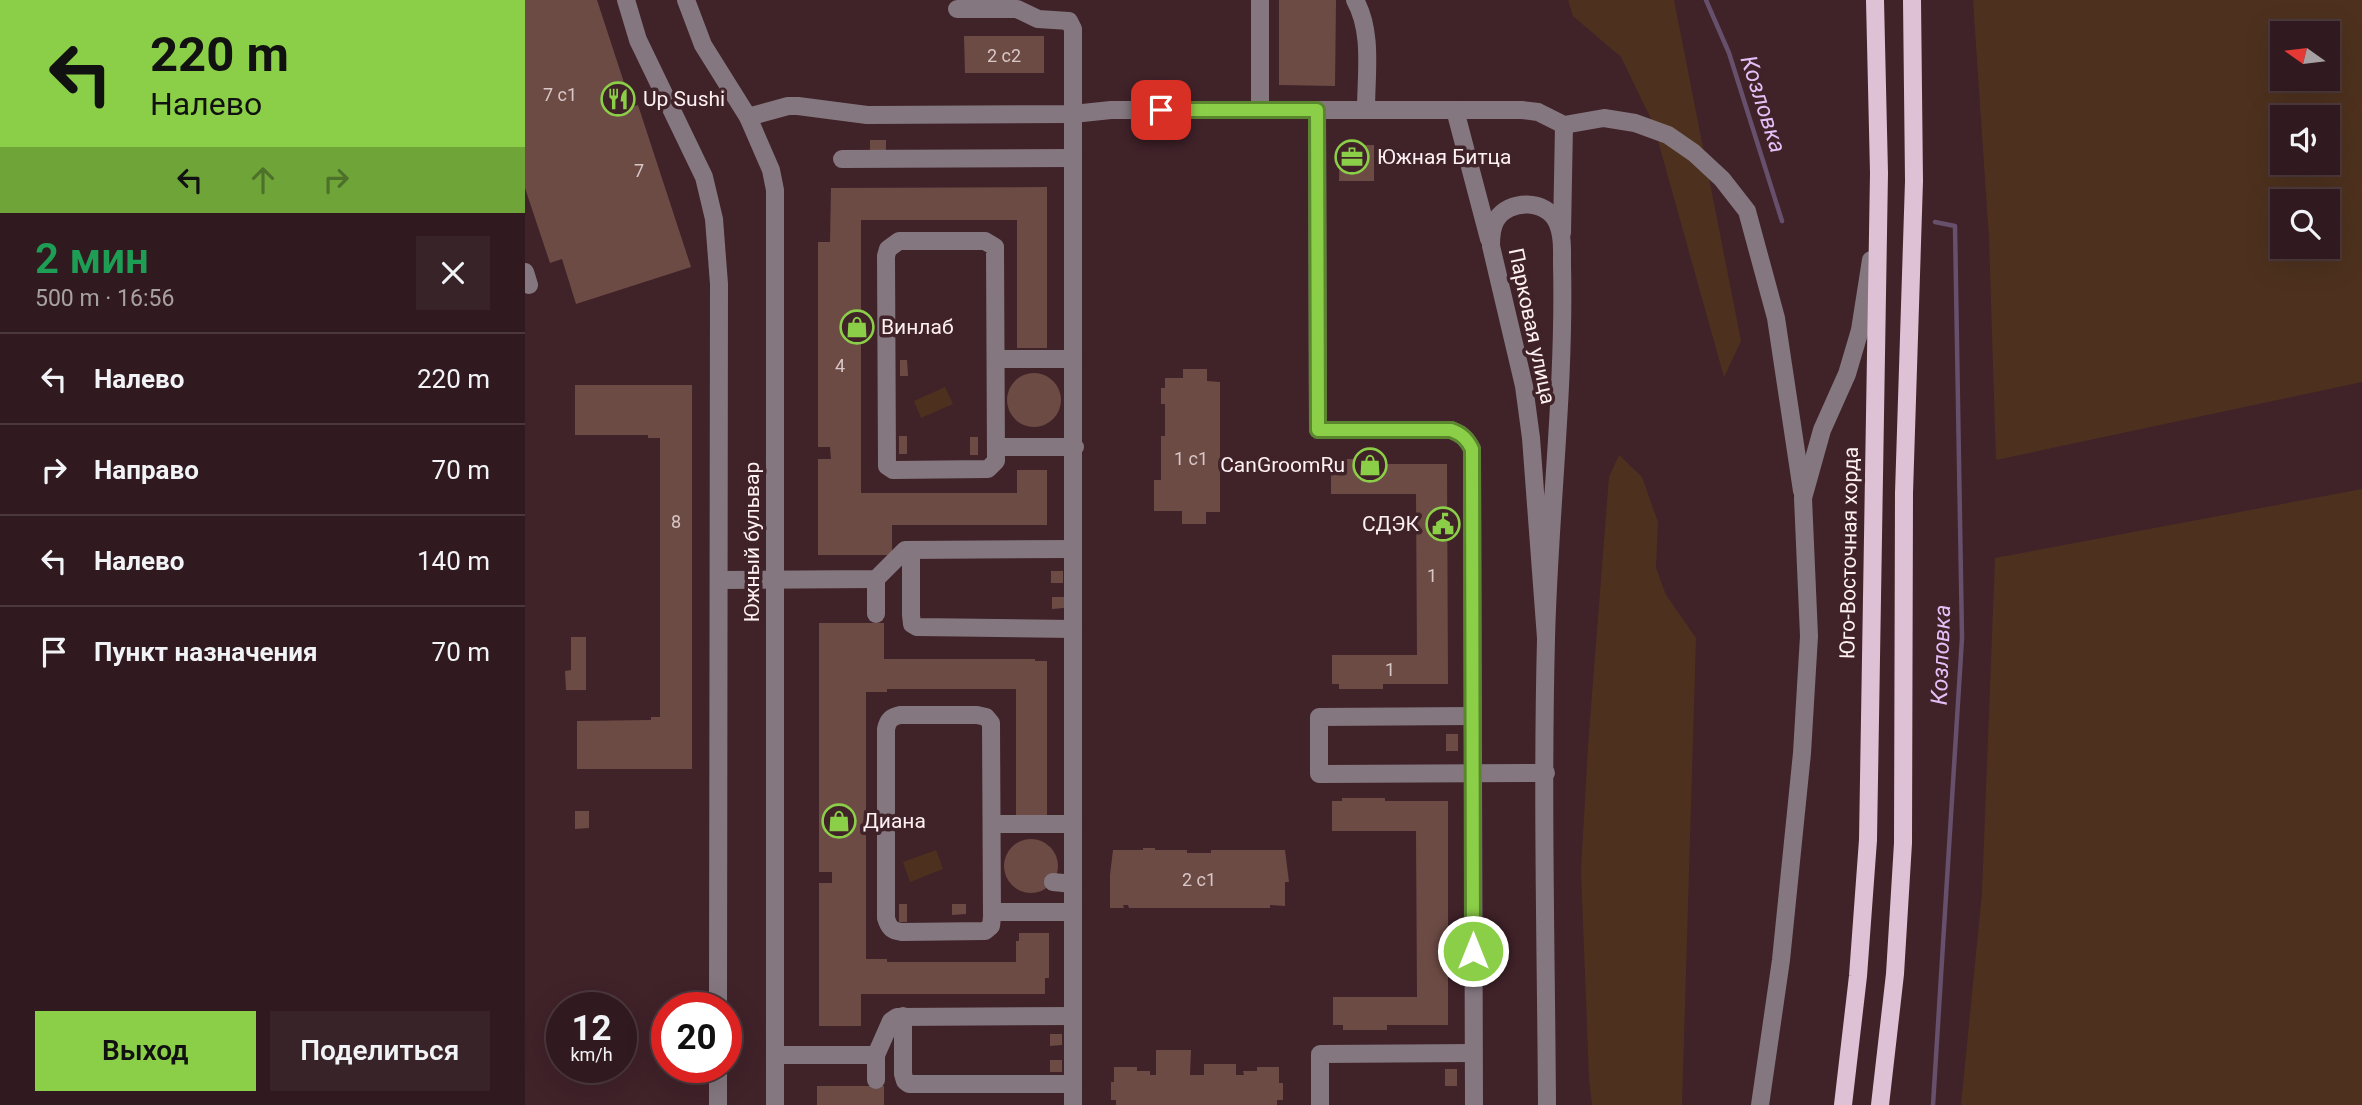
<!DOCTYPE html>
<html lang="ru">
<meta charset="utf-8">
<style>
body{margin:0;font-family:Roboto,sans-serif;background:#382328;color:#f1f3f6;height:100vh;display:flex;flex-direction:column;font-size:26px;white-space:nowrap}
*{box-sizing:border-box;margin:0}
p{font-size:23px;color:#a8a1a4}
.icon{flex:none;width:38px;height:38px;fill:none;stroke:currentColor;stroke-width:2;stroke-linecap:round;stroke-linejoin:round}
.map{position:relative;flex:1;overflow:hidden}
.details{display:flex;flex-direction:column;background:#301a1f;width:525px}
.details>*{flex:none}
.top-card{background:#8bce47;color:#111;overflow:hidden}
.needle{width:46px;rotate:284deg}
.buttons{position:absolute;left:1745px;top:21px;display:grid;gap:14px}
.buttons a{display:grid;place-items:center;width:70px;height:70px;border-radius:0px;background:#301a1f;box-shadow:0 7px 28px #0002,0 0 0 2px #4b383d;font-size:35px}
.speed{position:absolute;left:21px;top:992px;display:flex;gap:14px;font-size:35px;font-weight:700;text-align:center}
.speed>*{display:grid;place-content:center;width:91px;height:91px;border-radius:50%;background:#301a1f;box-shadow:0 7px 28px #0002,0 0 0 2px #4b383d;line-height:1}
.speed small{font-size:18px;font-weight:400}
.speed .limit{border:10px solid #d22;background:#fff;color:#111}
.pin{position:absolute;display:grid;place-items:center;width:60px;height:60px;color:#fff;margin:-30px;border-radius:14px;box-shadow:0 4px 10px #0006}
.me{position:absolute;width:77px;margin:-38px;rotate:0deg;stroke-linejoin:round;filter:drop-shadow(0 0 5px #0008)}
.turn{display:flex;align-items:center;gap:24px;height:147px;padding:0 35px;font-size:32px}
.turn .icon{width:91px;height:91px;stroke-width:2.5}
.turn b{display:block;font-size:49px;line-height:60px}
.lanes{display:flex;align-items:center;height:66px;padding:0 35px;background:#0003;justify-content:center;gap:35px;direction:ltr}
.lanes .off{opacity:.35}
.round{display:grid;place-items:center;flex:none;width:74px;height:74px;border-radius:0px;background:#382328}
.headline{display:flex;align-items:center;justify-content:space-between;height:119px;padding:0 35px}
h1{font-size:42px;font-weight:600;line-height:52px;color:#1e9e55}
.cta{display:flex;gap:14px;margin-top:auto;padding:14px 35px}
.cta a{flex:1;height:80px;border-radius:0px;background:#8bce47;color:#111;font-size:28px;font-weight:600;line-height:80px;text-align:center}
.cta a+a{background:#382328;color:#f1f3f6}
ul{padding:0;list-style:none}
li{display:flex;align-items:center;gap:21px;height:91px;padding:0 35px;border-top:2px solid #4b383d}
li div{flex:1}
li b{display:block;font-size:26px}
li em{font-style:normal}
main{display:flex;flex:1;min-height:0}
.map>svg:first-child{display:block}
.green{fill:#4d311e;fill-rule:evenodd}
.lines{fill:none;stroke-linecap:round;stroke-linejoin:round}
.stream{stroke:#66506b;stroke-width:4.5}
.building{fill:#6d4b45}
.minor{stroke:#84777f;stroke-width:18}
.major{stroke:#dec1d4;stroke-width:18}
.route-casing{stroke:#5a862e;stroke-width:18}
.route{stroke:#8bce47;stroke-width:12}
.labels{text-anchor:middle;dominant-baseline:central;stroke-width:7;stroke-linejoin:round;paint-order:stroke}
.number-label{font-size:18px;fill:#d9c7c7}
.poi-label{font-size:21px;fill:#fdf0f2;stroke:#402229;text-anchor:start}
.street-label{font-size:21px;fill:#fdf0f2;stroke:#402229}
.water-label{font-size:23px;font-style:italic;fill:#e3bff6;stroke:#402229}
</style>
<main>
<section class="details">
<div class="top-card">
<div class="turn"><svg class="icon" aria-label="left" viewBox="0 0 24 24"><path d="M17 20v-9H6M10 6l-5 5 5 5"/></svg><div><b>220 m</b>Налево</div></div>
<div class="lanes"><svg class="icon" aria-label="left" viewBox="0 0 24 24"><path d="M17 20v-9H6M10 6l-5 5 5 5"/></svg><svg class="icon off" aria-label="ahead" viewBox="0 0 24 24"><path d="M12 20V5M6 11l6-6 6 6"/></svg><svg class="icon off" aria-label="right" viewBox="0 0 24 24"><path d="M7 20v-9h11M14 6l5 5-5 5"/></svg></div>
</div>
<div class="headline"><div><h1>2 мин</h1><p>500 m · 16:56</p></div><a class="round"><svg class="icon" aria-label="close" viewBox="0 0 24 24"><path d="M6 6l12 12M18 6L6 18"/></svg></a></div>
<ul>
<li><svg class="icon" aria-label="left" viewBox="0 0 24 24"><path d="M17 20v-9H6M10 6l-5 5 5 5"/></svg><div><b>Налево</b></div><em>220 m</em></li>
<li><svg class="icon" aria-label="right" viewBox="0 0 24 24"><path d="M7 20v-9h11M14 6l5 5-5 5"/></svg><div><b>Направо</b></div><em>70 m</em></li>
<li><svg class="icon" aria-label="left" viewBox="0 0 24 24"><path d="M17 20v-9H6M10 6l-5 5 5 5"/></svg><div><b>Налево</b></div><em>140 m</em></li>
<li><svg class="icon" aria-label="arrive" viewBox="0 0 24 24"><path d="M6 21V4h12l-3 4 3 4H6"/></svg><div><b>Пункт назначения</b></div><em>70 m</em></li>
</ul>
<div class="cta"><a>Выход</a><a>Поделиться</a></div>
</section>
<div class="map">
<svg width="1837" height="1105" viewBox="0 0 1837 1105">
<rect width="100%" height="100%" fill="#402229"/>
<!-- green -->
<g class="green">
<path d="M1043 0H1149L1216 341 1199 377 1128 123 1096 57 1048 16Z"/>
<path d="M1448 0H1837V382L1471 460 1464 239ZM1802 33V79H1757V33ZM1802 117V163H1757V117ZM1757 201H1802V247H1757Z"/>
<path d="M420 387 428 404 396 418 389 401Z"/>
<path d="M1094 455 1117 477 1133 522 1131 568 1141 595 1171 638 1157 1105H1067L1064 1078 1056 871 1063 746 1084 477Z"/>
<path d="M1837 489V1105H1436L1457 893 1470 558Z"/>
<path d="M411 850 418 869 385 882 378 862Z"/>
</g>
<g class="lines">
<!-- stream -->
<g class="stream">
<path d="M1181 0 1204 53 1257 221"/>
<path d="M1408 1105 1437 638 1430 226 1410 222"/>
</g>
</g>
<!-- building -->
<g class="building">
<path d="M0 0H72L107 107 113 105 166 267 51 304 37 259 25 263 0 188Z"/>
<path d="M754 0H811L810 86 754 85Z"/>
<path d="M439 36H519V73H440Z"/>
<rect x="345" y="140" width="16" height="12"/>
<path d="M815 145H849V181H814Z"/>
<path d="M522 187V348H492V220H336V493H492V470H522V525H367V555H293V459H306L305 447H293V242H305L306 188Z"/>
<path d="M375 360H382L383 376H375Z"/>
<path d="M658 369H682V381L695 382V512H681V524H657V511H629V480H636V436H640V404H636V388H640V378H658Z"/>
<circle cx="509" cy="400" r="27"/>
<path d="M50 385H167V769H52V721L126 720V717H135V438H123V435H50Z"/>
<rect x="374" y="436" width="8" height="18"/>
<rect x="445" y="437" width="8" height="18"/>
<path d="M817 459H860V464H922L923 684H858V689H814V684H807V655H892L891 494H806V464H817Z"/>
<rect x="526" y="571" width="12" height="12"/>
<path d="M527 597H539V608L527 609Z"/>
<path d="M294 623H359V659H510V661H522V815H491V689H362V692H341V959H362V962H491V941H494V933H524V978H520V994H336V1026H294V883H307V872H294Z"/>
<path d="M46 637H61V690H41L40 671 46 670Z"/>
<rect x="921" y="734" width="12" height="17"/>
<path d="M817 798H860V801H923V1025H862V1030H818V1025H808V997H892L891 831H807V801H817Z"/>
<path d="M50 811H64V828L50 829Z"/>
<circle cx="506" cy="866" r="27"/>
<path d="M618 848H630V850H662V853H686V850H760L764 882H760V906L745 905V908H604L603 905H598L599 908H585V875L588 850H618Z"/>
<rect x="374" y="904" width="8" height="18"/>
<path d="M427 904H441V914L427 915Z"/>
<path d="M525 1034H537V1045L525 1046Z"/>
<path d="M631 1050H666L665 1075H679V1064H711V1075H719L718 1071H732V1067H754V1083H758V1100H752V1105H591V1100H586V1082H589V1067H612V1071H625V1075H631Z"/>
<rect x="525" y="1060" width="12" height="12"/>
<rect x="920" y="1069" width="12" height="17"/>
<rect x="292" y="1086" width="67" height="19"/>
</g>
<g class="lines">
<!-- minor -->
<g class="minor">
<path d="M101 0 113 40 179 177 189 219 194 284 193 1008"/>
<path d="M161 0 178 45 223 117 246 170 250 190V1105"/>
<path d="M735 0V110"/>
<path d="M830 0C848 32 841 74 841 110"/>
<path d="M432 9H492L513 19 544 21 548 29V1105"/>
<path d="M792 110 793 430H926C937 434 942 439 947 449L949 1105"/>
<path d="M930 110H997L1013 112 1039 125 1079 118 1110 123 1143 135 1169 153 1197 179 1222 211 1251 318 1277 491"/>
<path d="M223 117 263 106H273L342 115 548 114 586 110H930L964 239"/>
<path d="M317 159 548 158"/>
<path d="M1037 233 1039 125"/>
<path d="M374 241H460L470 247 471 461 463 469 368 470 362 466 361 256 363 249Z"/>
<path d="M0 272 4 285"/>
<path d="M471 359H548"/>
<path d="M471 447H550"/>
<path d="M386 550V615L387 624 392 627 548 629"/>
<path d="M194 580 351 579 380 550 548 549"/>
<path d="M351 614V579"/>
<path d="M1021 638 1006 438 999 386 966 246C966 237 966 228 971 220 984 199 1021 199 1032 222 1038 235 1037 251 1037 264 1040 390 1024 514 1021 639 1017 794 1021 950 1022 1105"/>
<path d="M375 715H452L461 717 466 723 467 917 466 926 460 931 377 932C367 931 364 928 361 918V729C363 720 366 717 375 715Z"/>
<path d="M947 716 794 717V774L1021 773"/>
<path d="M467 824H548"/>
<path d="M528 882 548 884"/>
<path d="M467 912H548"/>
<path d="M378 1016V1074L380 1081 384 1084H548"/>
<path d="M250 1055H351L366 1021 372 1017 548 1016"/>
<path d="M351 1055V1080"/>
<path d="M193 1105V1068"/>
<path d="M795 1105V1054L948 1053"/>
<path d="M1235 1105 1256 960 1277 753 1284 636 1278 498 1297 430 1322 374 1335 330 1346 260"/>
</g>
<!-- major -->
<g class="major">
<path d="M1318 1105 1333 976 1343 840 1354 173 1350 0"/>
<path d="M1355 1105 1370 974 1378 843 1379 493 1389 181 1387 0"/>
</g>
</g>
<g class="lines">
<defs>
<path id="route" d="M636 110H792L793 430H926C937 434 942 439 947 449L948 951"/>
</defs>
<!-- route casing -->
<use href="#route" class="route-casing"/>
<!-- route -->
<use href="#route" class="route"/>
</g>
<!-- icons -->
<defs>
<symbol id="restaurant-ring" viewBox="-11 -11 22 22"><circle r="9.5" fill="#402229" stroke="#8bce47" stroke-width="1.5"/><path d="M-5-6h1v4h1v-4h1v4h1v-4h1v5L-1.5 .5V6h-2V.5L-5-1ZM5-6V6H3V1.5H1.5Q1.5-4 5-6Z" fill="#8bce47"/></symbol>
<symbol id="office-ring" viewBox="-11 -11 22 22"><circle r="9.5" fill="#402229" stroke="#8bce47" stroke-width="1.5"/><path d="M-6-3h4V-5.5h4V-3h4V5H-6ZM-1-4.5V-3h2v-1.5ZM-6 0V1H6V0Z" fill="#8bce47"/></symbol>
<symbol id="shop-ring" viewBox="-11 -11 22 22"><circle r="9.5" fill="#402229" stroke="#8bce47" stroke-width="1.5"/><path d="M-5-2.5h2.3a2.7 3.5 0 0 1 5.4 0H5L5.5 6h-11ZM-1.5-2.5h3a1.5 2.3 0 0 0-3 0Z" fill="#8bce47"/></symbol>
<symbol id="civic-ring" viewBox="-11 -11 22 22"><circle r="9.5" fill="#402229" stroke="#8bce47" stroke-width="1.5"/><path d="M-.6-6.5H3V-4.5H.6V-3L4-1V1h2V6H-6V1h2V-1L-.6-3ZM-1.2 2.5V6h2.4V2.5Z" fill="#8bce47"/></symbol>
</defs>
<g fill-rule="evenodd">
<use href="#restaurant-ring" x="74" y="80" width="38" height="38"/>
<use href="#office-ring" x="808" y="138" width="38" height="38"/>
<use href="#shop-ring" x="313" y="308" width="38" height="38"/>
<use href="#shop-ring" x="826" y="446" width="38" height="38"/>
<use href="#civic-ring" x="899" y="505" width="38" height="38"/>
<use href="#shop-ring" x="295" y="802" width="38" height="38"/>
</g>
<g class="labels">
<!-- number labels -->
<g class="number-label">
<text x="479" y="55">2 с2</text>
<text x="35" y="94">7 с1</text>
<text x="114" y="170">7</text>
<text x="315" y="365">4</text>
<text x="666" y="458">1 с1</text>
<text x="151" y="521">8</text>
<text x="907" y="575">1</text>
<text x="865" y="669">1</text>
<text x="674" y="879">2 с1</text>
</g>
<!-- poi labels -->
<g class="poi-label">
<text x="118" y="99">Up Sushi</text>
<text x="852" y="157">Южная Битца</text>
<text x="356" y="327">Винлаб</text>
<text x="820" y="465" text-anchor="end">CanGroomRu</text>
<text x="894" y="524" text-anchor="end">СДЭК</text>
<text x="338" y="821">Диана</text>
</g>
<!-- street labels -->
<g class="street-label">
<text transform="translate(1007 326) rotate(78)">Парковая улица</text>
<text transform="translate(227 542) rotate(-90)">Южный бульвар</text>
<text transform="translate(1324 553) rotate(-89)">Юго-Восточная хорда</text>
</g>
<!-- water labels -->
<g class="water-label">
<text transform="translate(1238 104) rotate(72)">Козловка</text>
<text transform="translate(1416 655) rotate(-88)">Козловка</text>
</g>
</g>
</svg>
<div class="buttons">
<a><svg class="needle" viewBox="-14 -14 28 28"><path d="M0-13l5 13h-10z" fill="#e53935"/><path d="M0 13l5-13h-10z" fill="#a8a1a4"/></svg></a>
<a><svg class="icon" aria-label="sound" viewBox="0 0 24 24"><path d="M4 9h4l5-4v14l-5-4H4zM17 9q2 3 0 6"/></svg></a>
<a><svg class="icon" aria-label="search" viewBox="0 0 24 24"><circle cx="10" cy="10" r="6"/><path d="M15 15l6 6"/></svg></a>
</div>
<div class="speed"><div>12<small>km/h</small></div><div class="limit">20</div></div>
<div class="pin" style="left:636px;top:110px;background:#d93025"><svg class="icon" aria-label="arrive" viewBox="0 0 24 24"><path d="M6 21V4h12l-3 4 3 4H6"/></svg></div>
<svg class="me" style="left:948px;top:951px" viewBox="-20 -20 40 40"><circle r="17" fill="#8bce47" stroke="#fff" stroke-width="3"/><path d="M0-11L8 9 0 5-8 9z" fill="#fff"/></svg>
</div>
</main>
